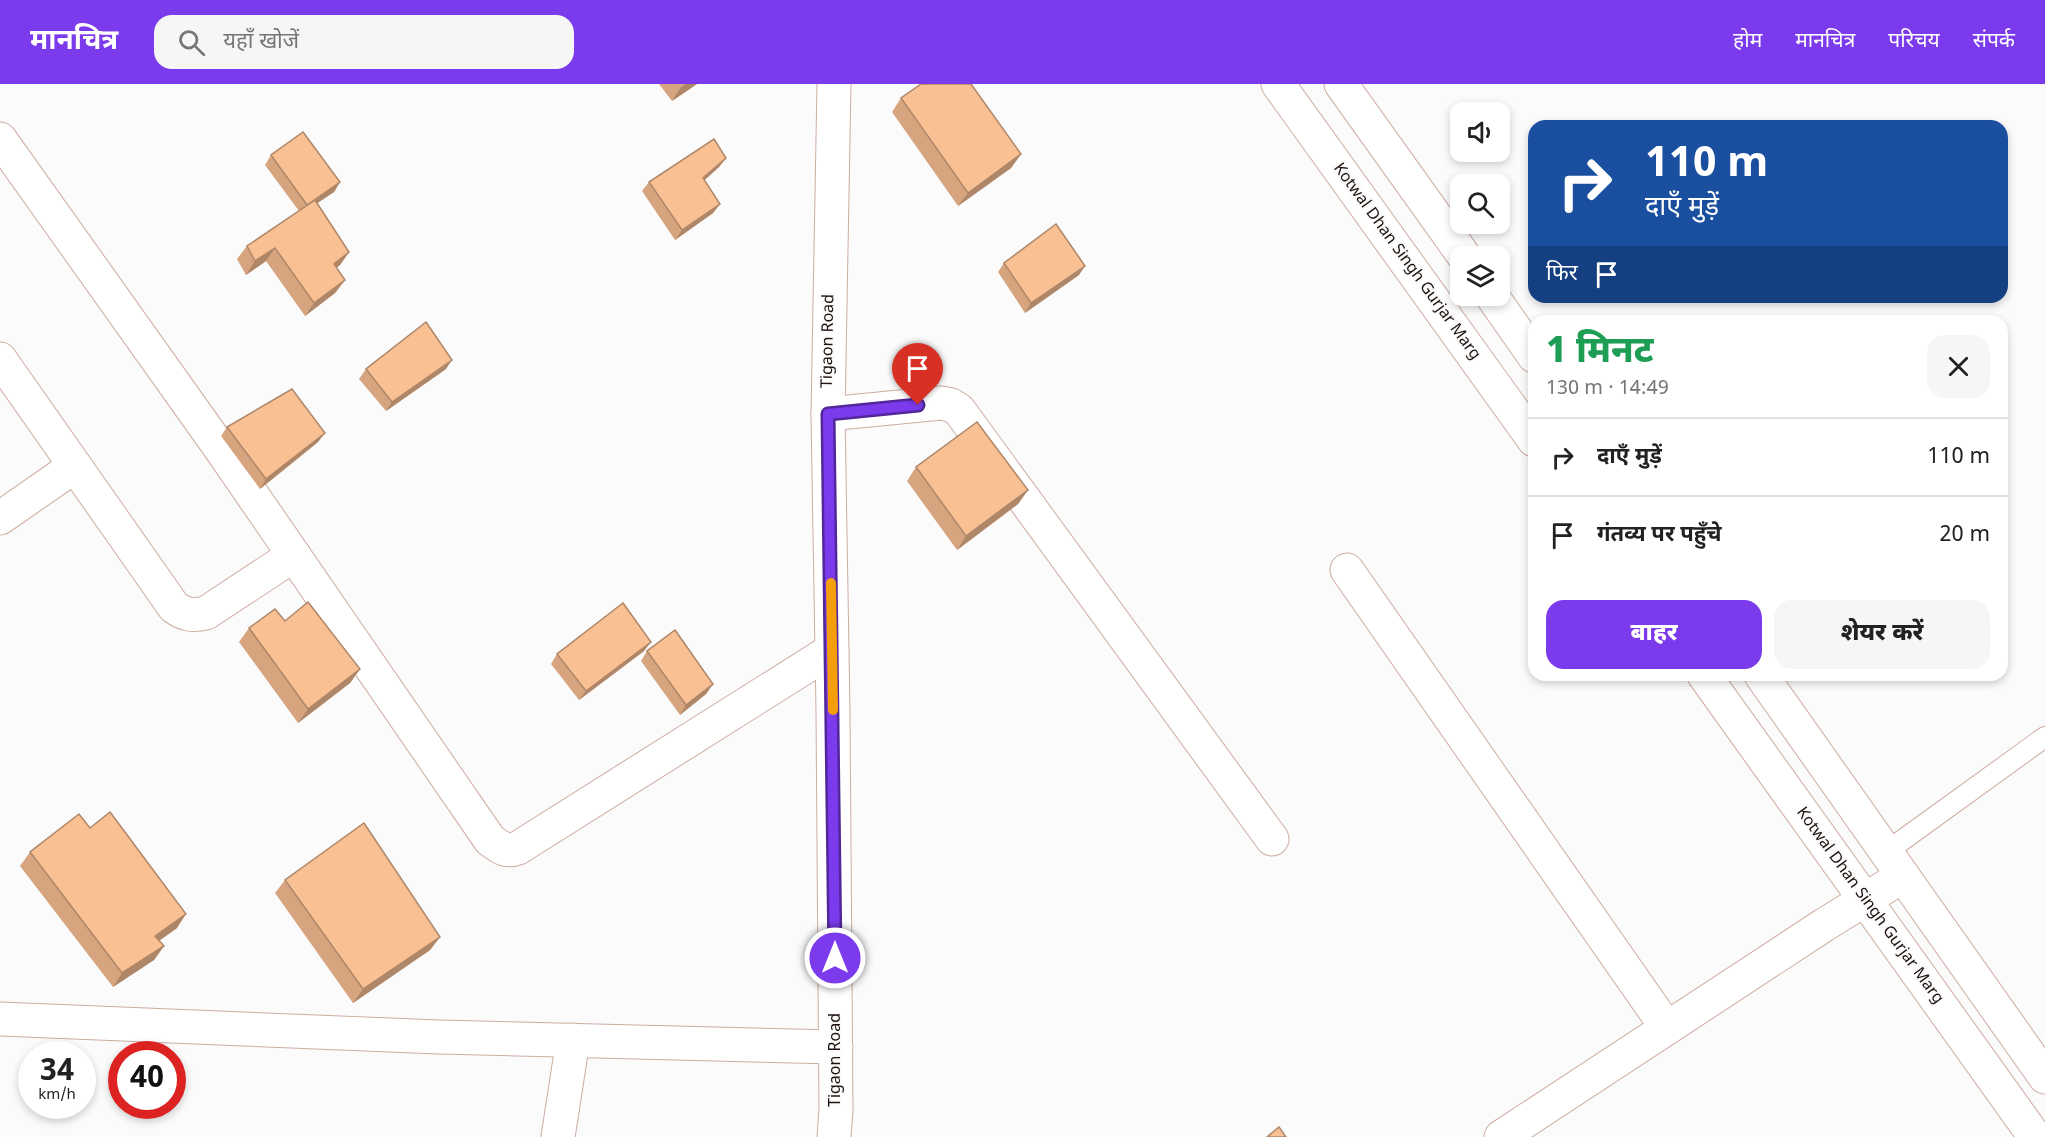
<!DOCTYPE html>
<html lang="hi">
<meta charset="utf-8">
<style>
body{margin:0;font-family:Georgia,"Noto Sans Devanagari",serif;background:#f6f6f6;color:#222;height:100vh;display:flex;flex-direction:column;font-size:22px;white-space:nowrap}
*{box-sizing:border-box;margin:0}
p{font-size:20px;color:#767676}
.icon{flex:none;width:33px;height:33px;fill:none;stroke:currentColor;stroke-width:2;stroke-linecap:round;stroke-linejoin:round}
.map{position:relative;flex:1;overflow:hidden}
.drawer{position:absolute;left:1528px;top:231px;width:480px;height:366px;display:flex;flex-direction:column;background:#fff;border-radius:18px;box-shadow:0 3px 9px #0003}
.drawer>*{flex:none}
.top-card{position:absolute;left:1528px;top:36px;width:480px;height:183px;border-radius:18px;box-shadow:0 3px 9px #0003;background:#1a4fa0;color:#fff;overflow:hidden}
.fabs{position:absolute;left:1450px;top:18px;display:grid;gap:12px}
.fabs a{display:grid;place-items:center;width:60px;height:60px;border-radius:12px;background:#fff;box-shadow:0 3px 9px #0003;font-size:30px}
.speed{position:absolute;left:18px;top:957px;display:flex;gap:12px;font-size:30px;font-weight:700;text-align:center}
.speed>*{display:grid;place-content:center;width:78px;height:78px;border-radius:50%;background:#fff;box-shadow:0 3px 9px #0003;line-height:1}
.speed small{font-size:15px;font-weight:400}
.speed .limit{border:9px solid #d22;background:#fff;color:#111}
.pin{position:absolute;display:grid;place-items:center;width:51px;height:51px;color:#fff;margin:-62px -26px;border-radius:50% 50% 50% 0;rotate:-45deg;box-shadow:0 0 6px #0007}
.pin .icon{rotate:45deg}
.me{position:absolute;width:66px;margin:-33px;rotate:0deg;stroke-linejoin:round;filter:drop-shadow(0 0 4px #0008)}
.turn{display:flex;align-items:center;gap:21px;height:126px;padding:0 18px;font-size:27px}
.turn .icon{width:78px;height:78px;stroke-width:2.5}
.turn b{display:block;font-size:42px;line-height:51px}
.then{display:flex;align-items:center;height:57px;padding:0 18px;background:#0003;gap:12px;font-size:22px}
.round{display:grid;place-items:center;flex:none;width:63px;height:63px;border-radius:18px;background:#f6f6f6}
.head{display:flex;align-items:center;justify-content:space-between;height:102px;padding:0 18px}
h1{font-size:36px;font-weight:800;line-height:45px;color:#1e9e55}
.primary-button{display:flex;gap:12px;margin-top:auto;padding:12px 18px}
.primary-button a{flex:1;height:69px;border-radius:18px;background:#7c3aed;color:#fff;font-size:24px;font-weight:800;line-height:69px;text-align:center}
.primary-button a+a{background:#f6f6f6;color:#222}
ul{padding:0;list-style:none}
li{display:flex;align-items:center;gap:18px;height:78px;padding:0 18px;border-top:2px solid #e0e0e0}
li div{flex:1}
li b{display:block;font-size:22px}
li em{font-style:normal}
header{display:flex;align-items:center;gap:36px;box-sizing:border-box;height:84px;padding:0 30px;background:#7c3aed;color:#fff}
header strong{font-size:28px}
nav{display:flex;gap:33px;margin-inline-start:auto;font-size:21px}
.search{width:420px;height:54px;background:#f6f6f6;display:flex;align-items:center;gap:15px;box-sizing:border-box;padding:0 21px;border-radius:18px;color:#767676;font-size:22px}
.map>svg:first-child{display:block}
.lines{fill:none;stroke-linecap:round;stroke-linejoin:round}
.service-casing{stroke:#cdaca0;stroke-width:22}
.minor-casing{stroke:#cdaca0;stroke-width:35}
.tertiary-casing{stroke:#cdaca0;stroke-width:35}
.service{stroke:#fff;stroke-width:20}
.minor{stroke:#fff;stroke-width:33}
.tertiary{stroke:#fff;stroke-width:33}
.wall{fill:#d6a57f}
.shaded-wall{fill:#ae8668}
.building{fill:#f9c094;stroke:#ae8668;stroke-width:1.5}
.route-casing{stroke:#51269a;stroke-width:15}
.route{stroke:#7c3aed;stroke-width:10}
.slow{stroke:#f59e0b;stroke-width:10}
.labels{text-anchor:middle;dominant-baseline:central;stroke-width:4.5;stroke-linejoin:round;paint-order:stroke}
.street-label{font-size:16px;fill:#1e130f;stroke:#fbfbfb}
</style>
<header>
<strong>मानचित्र</strong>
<div class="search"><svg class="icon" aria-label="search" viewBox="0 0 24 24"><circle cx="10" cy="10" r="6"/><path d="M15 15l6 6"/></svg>यहाँ खोजें</div>
<nav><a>होम</a><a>मानचित्र</a><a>परिचय</a><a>संपर्क</a></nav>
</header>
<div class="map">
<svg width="2045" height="1053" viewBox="0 0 2045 1053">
<rect width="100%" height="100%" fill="#fbfbfb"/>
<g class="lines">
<defs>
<path id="service" d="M1886 768 2045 653"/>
<g id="minor">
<path d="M0 55 220 364 490 756C500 763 506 769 518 764L832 566"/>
<path d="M0 275 174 523C185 531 193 532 206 529L294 471"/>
<path d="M828 330 941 319 951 321 959 326 1272 755"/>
<path d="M0 434 75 382"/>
<path d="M1347 486 1667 944"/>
<path d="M0 935 439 953 836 963"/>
<path d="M558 1053 573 956"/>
<path d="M1501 1053 1824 841 1903 792"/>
</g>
<g id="tertiary">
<path d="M1278 0 1534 356"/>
<path d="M1341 0 1464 172"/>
<path d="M1492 212 1534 272"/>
<path d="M1704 591 2035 1053"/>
<path d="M1761 591 2045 993"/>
<path d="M834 1053 836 1026 833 627 828 330 834 0"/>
</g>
</defs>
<!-- service casing -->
<use href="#service" class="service-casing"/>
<!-- minor casing -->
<use href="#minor" class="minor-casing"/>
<!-- tertiary casing -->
<use href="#tertiary" class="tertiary-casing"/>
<!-- service -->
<use href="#service" class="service"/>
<!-- minor -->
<use href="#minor" class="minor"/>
<!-- tertiary -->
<use href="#tertiary" class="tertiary"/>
</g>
<!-- wall -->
<g class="wall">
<path d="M659 0H697L672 17Z"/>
<path d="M901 14 1021 70 1011 84 958 122 892 28Z"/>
<path d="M271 71 340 98 334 108 317 119 349 168 340 181 336 184 345 196 335 209 305 232 266 177 246 191 237 175 247 162 299 127 265 81Z"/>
<path d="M726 74 719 83 704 96 720 120 713 129 675 156 642 107 649 98Z"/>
<path d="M1004 179 1079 191 1025 229 998 188Z"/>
<path d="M366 285H446L386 327 359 295Z"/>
<path d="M227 343 318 358 260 405 221 352Z"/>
<path d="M916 383 1028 406 1018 420 957 466 907 397Z"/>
<path d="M285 537 360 585 350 599 298 639 239 558 249 544Z"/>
<path d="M644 567 579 616 551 580 557 570Z"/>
<path d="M647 567 713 600 706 610 680 631 641 577Z"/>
<path d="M30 768 177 844 159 857 164 862 154 876 113 903 20 782Z"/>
<path d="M285 796 440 853 430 866 353 919 275 809Z"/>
</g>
<!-- shaded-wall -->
<g class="shaded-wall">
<path d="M686 0H697L672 17 681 3Z"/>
<path d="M1021 70 1011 84 958 122 968 109Z"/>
<path d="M726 74 719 83 696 104 703 94Z"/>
<path d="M340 98 334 108 301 130 307 121Z"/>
<path d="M720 120 713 129 675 156 682 146Z"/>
<path d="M275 164 266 177 246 191 255 177Z"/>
<path d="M349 168 340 181 324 194 334 180Z"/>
<path d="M1085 182 1079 191 1025 229 1031 219Z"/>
<path d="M345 196 335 209 305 232 314 219Z"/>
<path d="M452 276 446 285 386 327 392 318Z"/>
<path d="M325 349 318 358 260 405 266 395Z"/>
<path d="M1028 406 1018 420 957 466 966 452Z"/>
<path d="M651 558 644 567 579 616 586 607Z"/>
<path d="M360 585 350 599 298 639 308 625Z"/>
<path d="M713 600 706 610 680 631 686 621Z"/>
<path d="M186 830 177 844 146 866 155 852Z"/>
<path d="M440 853 430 866 353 919 363 905Z"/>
<path d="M164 862 154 876 113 903 122 889Z"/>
</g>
<!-- building -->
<g class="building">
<path d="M921 0H971L1021 70 968 109 901 14Z"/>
<path d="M303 48 340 98 307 121 271 71Z"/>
<path d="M714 55 726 74 703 94 720 120 682 146 649 98Z"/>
<path d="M315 116 349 168 334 180 345 196 314 219 275 164 255 177 247 162Z"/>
<path d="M1056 140 1085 182 1031 219 1004 179Z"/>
<path d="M426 238 452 276 392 318 366 285Z"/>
<path d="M292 305 325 349 266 395 227 343Z"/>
<path d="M977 338 1028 406 966 452 916 383Z"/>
<path d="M308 518 360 585 308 625 249 544 275 525 285 537Z"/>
<path d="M623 519 651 558 586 607 557 570Z"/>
<path d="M675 546 713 600 686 621 647 567Z"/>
<path d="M110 728 186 830 155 852 164 862 122 889 30 768 79 730 90 744Z"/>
<path d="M364 739 440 853 363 905 285 796Z"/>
<path d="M1279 1043 1286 1053H1267Z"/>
</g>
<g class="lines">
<defs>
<path id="route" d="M835 874 828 330 918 321"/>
</defs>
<!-- route casing -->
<use href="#route" class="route-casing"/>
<!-- route -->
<use href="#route" class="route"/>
<!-- slow -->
<path class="slow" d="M831 499 833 626"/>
</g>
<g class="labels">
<!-- street labels -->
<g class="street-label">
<text transform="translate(1406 178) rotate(54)">Kotwal Dhan Singh Gurjar Marg</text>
<text transform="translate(829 257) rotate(-89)">Tigaon Road</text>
<text transform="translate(1869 822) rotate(54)">Kotwal Dhan Singh Gurjar Marg</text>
<text transform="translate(836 976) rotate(-90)">Tigaon Road</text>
</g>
</g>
</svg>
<div class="fabs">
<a><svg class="icon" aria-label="sound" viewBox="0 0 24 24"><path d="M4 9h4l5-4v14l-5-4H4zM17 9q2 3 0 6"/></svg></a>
<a><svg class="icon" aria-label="search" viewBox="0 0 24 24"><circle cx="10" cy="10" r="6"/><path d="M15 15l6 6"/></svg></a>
<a><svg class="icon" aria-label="layers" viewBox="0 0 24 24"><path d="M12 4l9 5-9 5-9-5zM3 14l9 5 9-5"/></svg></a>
</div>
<div class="speed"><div>34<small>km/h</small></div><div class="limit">40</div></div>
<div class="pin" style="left:918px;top:321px;background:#d93025"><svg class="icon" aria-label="arrive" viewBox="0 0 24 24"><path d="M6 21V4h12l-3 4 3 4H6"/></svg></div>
<svg class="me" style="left:835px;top:874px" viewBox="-20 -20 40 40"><circle r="17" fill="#7c3aed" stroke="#fff" stroke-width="3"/><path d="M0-11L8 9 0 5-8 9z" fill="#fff"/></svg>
<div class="top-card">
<div class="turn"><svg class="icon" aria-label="right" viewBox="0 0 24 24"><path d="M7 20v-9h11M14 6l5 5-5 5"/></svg><div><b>110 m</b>दाएँ मुड़ें</div></div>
<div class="then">फिर<svg class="icon" aria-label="arrive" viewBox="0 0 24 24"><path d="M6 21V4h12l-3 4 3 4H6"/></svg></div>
</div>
<section class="drawer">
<div class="head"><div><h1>1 मिनट</h1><p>130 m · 14:49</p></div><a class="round"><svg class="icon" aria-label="close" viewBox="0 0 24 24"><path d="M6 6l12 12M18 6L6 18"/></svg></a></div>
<ul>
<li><svg class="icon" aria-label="right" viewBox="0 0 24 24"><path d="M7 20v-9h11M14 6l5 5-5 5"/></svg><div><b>दाएँ मुड़ें</b></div><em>110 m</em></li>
<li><svg class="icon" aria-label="arrive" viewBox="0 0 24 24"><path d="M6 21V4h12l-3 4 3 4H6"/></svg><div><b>गंतव्य पर पहुँचे</b></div><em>20 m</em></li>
</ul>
<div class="primary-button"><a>बाहर</a><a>शेयर करें</a></div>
</section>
</div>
